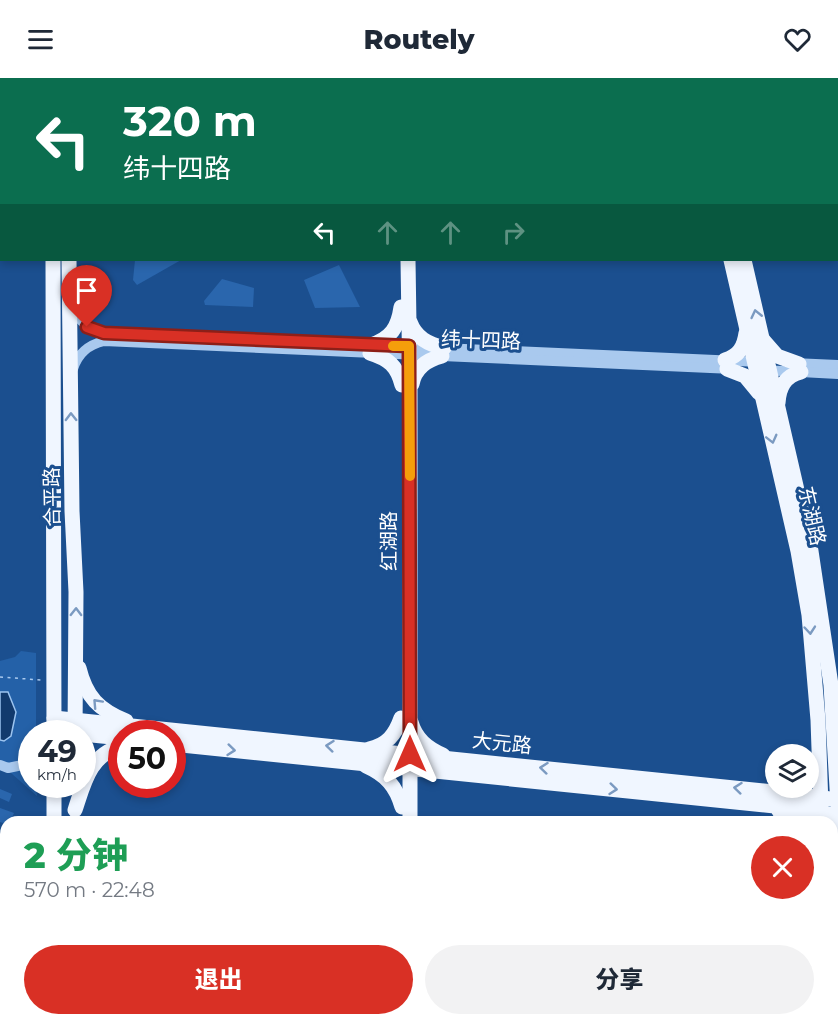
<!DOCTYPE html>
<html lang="zh">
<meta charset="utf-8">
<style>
body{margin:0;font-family:Montserrat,"Noto Sans SC",sans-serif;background:#f2f2f3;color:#1f2937;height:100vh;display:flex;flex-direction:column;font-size:22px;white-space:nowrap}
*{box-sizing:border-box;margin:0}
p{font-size:20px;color:#747a83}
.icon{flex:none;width:33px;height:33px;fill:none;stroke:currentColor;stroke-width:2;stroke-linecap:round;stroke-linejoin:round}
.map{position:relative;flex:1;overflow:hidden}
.drawer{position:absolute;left:0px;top:738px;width:838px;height:210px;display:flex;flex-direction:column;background:#fff;border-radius:18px 18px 0 0;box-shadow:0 3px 9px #0003}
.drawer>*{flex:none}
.banner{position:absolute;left:0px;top:0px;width:838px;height:183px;box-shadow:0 3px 9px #0003;background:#0b6e4f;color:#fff;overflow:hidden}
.controls{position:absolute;left:765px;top:666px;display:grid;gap:12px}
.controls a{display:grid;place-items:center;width:54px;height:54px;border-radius:50%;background:#fff;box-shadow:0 3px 9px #0003;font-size:30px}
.speed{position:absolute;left:18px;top:642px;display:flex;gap:12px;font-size:30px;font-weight:700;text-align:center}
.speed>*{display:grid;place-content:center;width:78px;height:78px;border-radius:50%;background:#fff;box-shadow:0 3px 9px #0003;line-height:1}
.speed small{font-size:15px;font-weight:400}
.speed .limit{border:9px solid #d22;background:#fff;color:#111}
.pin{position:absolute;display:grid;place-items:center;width:51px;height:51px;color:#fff;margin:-62px -26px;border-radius:50% 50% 50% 0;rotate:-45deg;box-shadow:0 0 6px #0007}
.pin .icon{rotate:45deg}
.me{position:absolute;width:66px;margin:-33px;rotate:0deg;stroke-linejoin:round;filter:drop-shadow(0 0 4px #0008)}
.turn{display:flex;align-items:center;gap:21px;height:126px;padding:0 24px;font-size:27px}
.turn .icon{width:78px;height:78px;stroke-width:2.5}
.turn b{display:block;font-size:42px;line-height:51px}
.lanes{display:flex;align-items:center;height:57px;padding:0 24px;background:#0003;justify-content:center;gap:30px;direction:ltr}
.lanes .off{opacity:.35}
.round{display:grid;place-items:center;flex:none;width:63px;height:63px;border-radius:32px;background:#f2f2f3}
.summary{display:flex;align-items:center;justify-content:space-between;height:102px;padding:0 24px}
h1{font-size:36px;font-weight:800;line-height:45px;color:#1e9e55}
.action{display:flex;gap:12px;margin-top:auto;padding:12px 24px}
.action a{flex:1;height:69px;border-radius:36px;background:#d93025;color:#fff;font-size:24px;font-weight:800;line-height:69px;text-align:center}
.action a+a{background:#f2f2f3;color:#1f2937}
header{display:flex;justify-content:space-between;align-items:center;height:78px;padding:0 24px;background:#fff;font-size:27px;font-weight:800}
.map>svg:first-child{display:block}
.green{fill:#2461a8}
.water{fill:#123a6d;stroke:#9cc4f0;stroke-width:1.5}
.building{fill:#2a66ad}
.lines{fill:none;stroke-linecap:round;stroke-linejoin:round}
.path{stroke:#a9c9ee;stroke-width:1.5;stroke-dasharray:3 4.5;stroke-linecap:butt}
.minor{stroke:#a9c9ee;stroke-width:10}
.major{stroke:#f0f6ff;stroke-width:15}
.oneway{stroke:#7b9ac1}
.route-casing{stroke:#8d1f18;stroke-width:15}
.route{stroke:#d93025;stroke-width:10}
.slow{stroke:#f59e0b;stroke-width:10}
.labels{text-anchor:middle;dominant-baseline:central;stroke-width:6;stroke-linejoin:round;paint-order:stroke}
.street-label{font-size:20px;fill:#fff;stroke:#1b4f8f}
</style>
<header><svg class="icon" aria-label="menu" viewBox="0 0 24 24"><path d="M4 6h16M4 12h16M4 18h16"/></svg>Routely<svg class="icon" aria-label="heart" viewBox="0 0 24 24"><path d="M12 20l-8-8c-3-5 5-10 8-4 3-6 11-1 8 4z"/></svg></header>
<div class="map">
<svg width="838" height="948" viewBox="0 0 838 948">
<rect width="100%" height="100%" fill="#1b4f8f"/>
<!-- green -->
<path class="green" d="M21 573 36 575V655L32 656V706L36 707 37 718 11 695 0 692V583L15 579Z"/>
<!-- water -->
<path class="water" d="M0 614H8L16 634 11 658 4 663 0 662Z"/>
<!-- building -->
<g class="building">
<path d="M135 182H181L137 207 133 202Z"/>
<path d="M339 187 360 229 315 230 304 202Z"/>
<path d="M222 201 254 210 253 229 205 227 204 223Z"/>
<path d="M0 711 12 716 9 724 0 720Z"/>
<path d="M0 730 14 735 10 744H6V746L0 744Z"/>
<path d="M0 800 6 801V811L0 810Z"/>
</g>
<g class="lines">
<!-- path -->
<path class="path" d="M0 599 41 602"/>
<!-- minor -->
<g class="minor">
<path d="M72 227C78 243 88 252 104 255L760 284"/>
<path d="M793 285 838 287"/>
<path d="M73 291C78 275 88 267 104 263L733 291"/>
<path d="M763 292 838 296"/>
<path d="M0 687 8 690 32 685"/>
<path d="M0 902 6 903"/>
<path d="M294 942 476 948"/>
<path d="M561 942 736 948"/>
<path d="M80 948 86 942"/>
<path d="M786 948 797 942"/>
</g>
<!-- major -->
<g class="major">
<path d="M688 0V2"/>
<path d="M704 0 705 2"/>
<path d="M51 2V0"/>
<path d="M72 2V0"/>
<path d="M401 2V0"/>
<path d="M53 182 54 656"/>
<path d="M69 182 72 433 76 514 75 656"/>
<path d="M408 182 410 312V744"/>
<path d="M731 182 798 473 809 537 818 642 821 728"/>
<path d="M744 182 811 473 831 607 838 727"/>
<path d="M410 244C416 260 428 266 444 270"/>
<path d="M763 262 777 278 799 286"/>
<path d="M371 267C391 260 398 250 401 229"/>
<path d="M370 275C389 281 397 288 402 307"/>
<path d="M725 282C739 278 744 269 746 255"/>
<path d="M727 291 745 298 759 315"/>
<path d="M412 306C415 290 426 282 442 278"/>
<path d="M778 325C779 309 785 298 801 294"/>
<path d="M79 590C86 619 99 632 126 643"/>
<path d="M54 640 802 717 838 722"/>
<path d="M411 644C416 661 427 670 443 677"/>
<path d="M82 656 122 660"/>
<path d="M172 666 803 731 838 738"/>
<path d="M369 671C387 667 395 657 401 640"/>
<path d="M366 688C386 697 396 708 402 729"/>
<path d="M75 732C84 705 90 676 122 668"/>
<path d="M779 733 802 744"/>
<path d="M54 744V706"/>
<path d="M832 840 838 735"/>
<path d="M411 942V948"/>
<path d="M375 945 384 948"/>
<path d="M54 948V942"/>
<path d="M71 948V942"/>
<path d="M429 948 436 947"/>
<path d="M808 948 809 942"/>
<path d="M820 948 821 942"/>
</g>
</g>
<!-- one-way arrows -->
<defs><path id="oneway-chevron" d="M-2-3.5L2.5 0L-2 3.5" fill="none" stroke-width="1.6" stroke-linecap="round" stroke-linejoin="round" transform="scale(1.5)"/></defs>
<g class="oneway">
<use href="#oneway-chevron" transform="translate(756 236) rotate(-103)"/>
<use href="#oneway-chevron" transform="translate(71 339) rotate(-91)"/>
<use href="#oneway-chevron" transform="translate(772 361) rotate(76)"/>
<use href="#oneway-chevron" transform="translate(76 534) rotate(-89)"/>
<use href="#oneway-chevron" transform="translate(810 552) rotate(85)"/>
<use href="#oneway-chevron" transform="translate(97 625) rotate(-133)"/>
<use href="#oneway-chevron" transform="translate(330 668) rotate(-174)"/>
<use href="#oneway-chevron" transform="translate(231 672) rotate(6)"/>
<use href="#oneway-chevron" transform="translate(544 690) rotate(-174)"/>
<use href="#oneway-chevron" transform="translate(738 710) rotate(-174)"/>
<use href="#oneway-chevron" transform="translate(613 711) rotate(6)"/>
</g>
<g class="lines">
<defs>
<path id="route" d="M87 249 104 255 409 268 410 676"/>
</defs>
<!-- route casing -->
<use href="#route" class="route-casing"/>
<!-- route -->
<use href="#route" class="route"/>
<!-- slow -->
<path class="slow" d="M393 268H409L410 398"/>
</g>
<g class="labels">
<!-- street labels -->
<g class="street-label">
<text transform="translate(481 262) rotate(2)">纬十四路</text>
<text transform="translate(52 419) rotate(-91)">合平路</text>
<text transform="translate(812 438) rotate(77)">东湖路</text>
<text transform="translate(389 463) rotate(-90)">红湖路</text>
<text transform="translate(502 665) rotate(6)">大元路</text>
</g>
</g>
</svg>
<div class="controls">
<a><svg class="icon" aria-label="layers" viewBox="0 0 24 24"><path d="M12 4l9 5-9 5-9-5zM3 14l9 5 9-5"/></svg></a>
</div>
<div class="speed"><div>49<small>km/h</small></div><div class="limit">50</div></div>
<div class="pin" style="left:87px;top:249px;background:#d93025"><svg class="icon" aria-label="arrive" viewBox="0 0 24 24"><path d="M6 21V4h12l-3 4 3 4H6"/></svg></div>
<svg class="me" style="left:410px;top:676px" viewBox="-20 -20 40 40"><path d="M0-17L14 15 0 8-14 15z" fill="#d93025" stroke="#fff" stroke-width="4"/></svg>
<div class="banner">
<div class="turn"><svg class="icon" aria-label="left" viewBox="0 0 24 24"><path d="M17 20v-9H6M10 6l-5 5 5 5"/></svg><div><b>320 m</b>纬十四路</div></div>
<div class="lanes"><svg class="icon" aria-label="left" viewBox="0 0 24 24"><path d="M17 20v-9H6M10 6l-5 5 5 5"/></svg><svg class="icon off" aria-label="ahead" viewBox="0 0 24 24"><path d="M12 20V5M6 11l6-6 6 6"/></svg><svg class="icon off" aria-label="ahead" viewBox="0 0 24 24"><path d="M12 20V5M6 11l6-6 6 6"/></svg><svg class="icon off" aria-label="right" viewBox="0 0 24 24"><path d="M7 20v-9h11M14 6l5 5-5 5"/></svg></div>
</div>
<section class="drawer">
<div class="summary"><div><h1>2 分钟</h1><p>570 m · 22:48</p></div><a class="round" style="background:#d93025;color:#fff"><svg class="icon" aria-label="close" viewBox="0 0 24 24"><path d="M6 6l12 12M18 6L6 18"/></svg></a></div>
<div class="action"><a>退出</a><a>分享</a></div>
</section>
</div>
